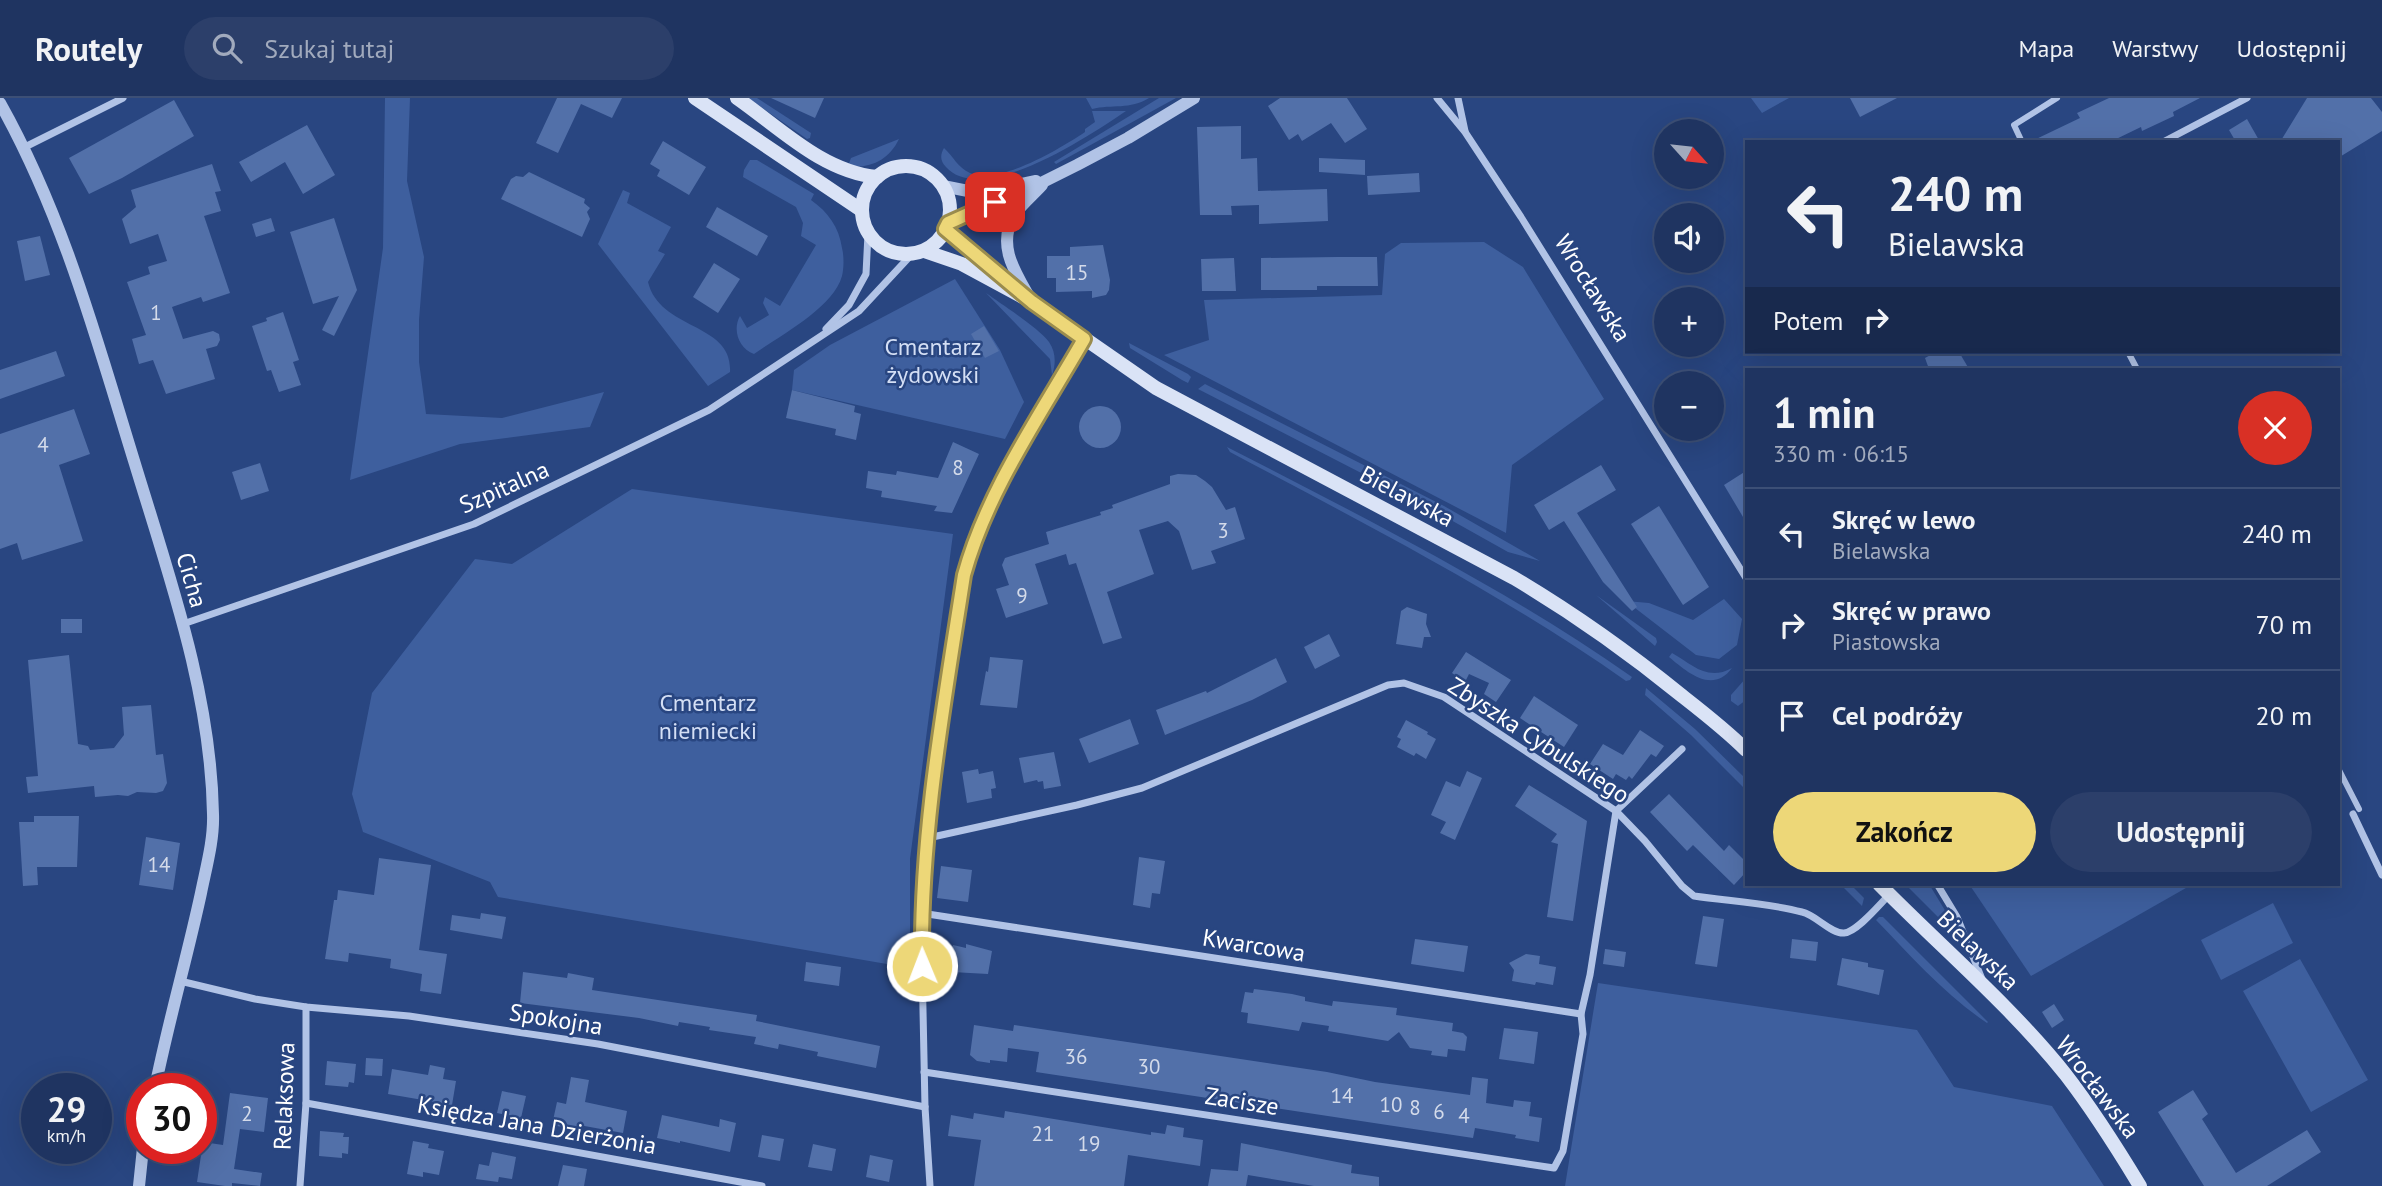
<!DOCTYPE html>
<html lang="pl">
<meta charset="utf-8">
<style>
body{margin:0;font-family:"PT Sans",sans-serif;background:#2c3f6a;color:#f1f3f6;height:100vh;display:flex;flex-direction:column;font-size:26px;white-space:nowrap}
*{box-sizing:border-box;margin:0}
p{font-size:23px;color:#a1aabd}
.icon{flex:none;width:38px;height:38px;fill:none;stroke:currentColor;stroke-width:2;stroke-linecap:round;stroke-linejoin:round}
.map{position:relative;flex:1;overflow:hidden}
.side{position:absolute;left:1745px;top:270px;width:595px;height:518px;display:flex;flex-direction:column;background:#1f3461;border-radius:0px;box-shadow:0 7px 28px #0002,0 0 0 2px #3c4f76}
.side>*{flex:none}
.hud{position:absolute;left:1745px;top:42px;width:595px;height:214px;border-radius:0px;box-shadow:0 7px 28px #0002,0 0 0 2px #3c4f76;background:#1f3461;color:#f1f3f6;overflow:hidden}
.needle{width:46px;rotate:117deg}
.tools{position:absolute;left:1654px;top:21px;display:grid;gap:14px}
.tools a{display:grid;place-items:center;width:70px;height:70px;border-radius:50%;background:#1f3461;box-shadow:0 7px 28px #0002,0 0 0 2px #3c4f76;font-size:35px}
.speed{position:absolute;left:21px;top:975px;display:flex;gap:14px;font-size:35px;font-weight:700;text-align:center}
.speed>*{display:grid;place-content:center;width:91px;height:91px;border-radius:50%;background:#1f3461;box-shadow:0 7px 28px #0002,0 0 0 2px #3c4f76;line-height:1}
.speed small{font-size:18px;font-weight:400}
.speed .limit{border:10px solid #d22;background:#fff;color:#111}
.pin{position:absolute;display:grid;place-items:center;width:60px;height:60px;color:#fff;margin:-30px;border-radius:14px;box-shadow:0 4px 10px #0006}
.me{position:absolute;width:77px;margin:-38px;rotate:359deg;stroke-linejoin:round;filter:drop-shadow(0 0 5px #0008)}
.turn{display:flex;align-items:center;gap:24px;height:147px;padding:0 28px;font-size:32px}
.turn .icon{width:91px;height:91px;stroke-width:2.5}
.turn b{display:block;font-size:49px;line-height:60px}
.then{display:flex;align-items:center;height:66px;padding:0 28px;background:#0003;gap:14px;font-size:26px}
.round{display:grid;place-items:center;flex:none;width:74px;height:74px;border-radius:37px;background:#2c3f6a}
.overview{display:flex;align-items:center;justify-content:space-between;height:119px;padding:0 28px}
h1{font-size:42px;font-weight:700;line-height:52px}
.action{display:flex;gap:14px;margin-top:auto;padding:14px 28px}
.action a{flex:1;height:80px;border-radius:42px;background:#edd778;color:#111;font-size:28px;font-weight:700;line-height:80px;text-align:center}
.action a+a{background:#2c3f6a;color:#f1f3f6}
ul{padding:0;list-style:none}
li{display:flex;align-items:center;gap:21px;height:91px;padding:0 28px;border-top:2px solid #3c4f76}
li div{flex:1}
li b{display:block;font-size:26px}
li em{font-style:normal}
header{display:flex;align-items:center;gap:42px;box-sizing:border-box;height:98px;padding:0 35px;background:#1f3461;border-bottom:2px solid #3c4f76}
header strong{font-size:33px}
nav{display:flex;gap:38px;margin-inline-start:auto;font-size:24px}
.search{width:490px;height:63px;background:#2c3f6a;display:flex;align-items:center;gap:18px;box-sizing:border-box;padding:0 24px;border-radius:38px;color:#a1aabd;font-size:26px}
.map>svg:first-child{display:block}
.green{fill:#3e5f9e}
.building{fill:#5270a9}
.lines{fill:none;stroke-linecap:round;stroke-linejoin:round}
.pedestrian{stroke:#b1c3e6;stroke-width:6}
.minor{stroke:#b1c3e6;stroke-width:7}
.tertiary{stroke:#b1c3e6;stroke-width:12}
.secondary{stroke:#dae3f6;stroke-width:14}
.route-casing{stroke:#9a8c4e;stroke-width:18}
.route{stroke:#edd778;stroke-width:12}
.labels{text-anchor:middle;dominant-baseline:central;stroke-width:5;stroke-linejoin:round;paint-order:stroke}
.number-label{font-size:21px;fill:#d4dbea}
.street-label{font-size:24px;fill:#fff;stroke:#294681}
.park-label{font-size:24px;fill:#d4dff5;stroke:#294681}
</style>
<header>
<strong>Routely</strong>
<div class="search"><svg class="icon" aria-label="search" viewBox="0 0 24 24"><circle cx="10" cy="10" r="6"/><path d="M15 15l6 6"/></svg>Szukaj tutaj</div>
<nav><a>Mapa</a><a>Warstwy</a><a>Udostępnij</a></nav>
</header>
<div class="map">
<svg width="2382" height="1088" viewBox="0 0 2382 1088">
<rect width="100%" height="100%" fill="#294681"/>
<!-- green -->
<g class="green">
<path d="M385 0H410L407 83 424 159 419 222V264L426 316 502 320 604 294 590 329 460 346 350 382 383 150Z"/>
<path d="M748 0H757L811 35 810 40 807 41Z"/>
<path d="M1086 0H1149C1130 12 1112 6 1092 11Z"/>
<path d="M1159 0H1176L1056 66 1054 64Z"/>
<path d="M1751 0H1789L1762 15Z"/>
<path d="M1092 13H1126C1092 36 983 110 946 69 940 63 940 57 944 50 953 58 958 70 970 75 999 88 1061 50 1085 34V31L1095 24Z"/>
<path d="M899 41C889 62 870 71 848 68L851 60Z"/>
<path d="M750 62H757L814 96 811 102C828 114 839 129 842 150 844 158 844 169 842 178 833 210 781 237 754 256 739 251 732 232 740 218L747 230 769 217 763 205 765 199 780 208 816 147 801 138 803 125 796 109 743 79 744 72Z"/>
<path d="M623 92 630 95 627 105 671 129 658 153 665 156 648 184C660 233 733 224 730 274L708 288 598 146Z"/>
<path d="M1484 144 1523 169 1604 301 1512 367 1506 435 1164 257 1209 242 1204 202 1382 197 1385 156 1401 145Z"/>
<path d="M955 181 1000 252 1024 304 1005 341 792 292 794 272 830 247Z"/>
<path d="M986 195C1001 206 1039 230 1049 244 1056 254 1056 266 1052 277L1050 261Z"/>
<path d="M1129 245 1188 276 1191 279 1188 285 1182 282 1130 250Z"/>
<path d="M1205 286 1444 408 1540 463 1508 454 1433 412 1198 291Z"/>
<path d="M1227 349C1365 420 1505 490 1632 579L1630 582 1626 583C1501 495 1365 426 1230 354Z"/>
<path d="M632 391 953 436 910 761V870L498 799 490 784 363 734 352 696 372 595 475 461 512 466Z"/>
<path d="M1596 497 1656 540 1657 544 1655 548Z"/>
<path d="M1724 501 1742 521 1737 547 1719 561 1696 557 1626 503 1649 505 1693 522Z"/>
<path d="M1672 555C1692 566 1707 584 1732 570 1712 597 1686 573 1669 559Z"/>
<path d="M1746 580V602L1738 608 1731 603V597Z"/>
<path d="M1646 590 1695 631 1746 681V692L1691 637 1645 597Z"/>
<path d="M1840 786H1850L1864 800 1862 808Z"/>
<path d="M1905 786H1929L1949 819V823H1942Z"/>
<path d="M1969 786H2193L2031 878Z"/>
<path d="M2273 805 2293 845 2221 882 2201 842Z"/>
<path d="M1879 819H1883L1988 924 1987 925C1945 897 1911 858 1876 822Z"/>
<path d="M2300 861 2368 982 2311 1014 2243 893Z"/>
<path d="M1598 885 1917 932 1954 989 2052 1008 2104 1088H1565Z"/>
</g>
<!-- building -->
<g class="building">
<path d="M557 0H622L612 20 581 6 558 55 536 45Z"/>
<path d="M771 0H824L815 20Z"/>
<path d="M1280 0H1347L1367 31 1345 45 1331 25 1302 43 1298 36 1289 42 1268 8Z"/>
<path d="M1850 0H1897L1860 19Z"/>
<path d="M2109 0H2200L2173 14 2174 18 2142 33 2141 29 2110 44H2030L2080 20 2077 15Z"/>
<path d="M2307 0H2371L2382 14V33L2338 60V44H2280Z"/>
<path d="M174 2 194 38 122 80 89 96 69 60Z"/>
<path d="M2247 21 2260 44H2236L2229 32Z"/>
<path d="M307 27 335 77 303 96 285 64 251 84 239 64Z"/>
<path d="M1241 28V61L1257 60 1258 93 1327 91 1328 123 1259 126V107L1231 108 1232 117H1200L1197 29Z"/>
<path d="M663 43 706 69 689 97 657 78 660 72 650 66Z"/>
<path d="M1319 60 1365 62V77L1319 74Z"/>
<path d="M212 66 221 93 215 94 221 113 204 118 230 195 203 204 201 199 172 209 183 241 213 233 219 236 220 242 217 248 206 251 215 281 166 296 153 262 139 266 132 241 146 237 127 184 150 176 148 169 150 168 167 163 158 136 130 146 122 121 136 109 131 92Z"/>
<path d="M529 74 585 101 584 105 590 110 587 114 590 121 582 139 501 101 511 81 516 78 523 79Z"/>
<path d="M1419 75 1420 94 1368 97 1367 78Z"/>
<path d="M717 109 768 138 757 158 706 129Z"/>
<path d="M271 120 275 133 256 139 252 126Z"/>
<path d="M334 120 357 192 334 238 322 232 339 198 313 206 290 134Z"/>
<path d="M40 138 50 177 25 183 17 143Z"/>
<path d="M1103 147 1110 182 1109 192 1106 197 1092 200V193L1056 194V180H1047V158H1070V149Z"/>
<path d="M1337 159H1377L1378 188H1317V192H1261V160Z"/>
<path d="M1234 160 1236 193H1202L1201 161Z"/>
<path d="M714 165 740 181 718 215 693 199Z"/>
<path d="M283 214 299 262 293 264 301 287 279 294 271 272 267 273 252 228 267 223 266 220Z"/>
<path d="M984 228 999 253 985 260 971 236Z"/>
<path d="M56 253 65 278 0 301V272Z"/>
<path d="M1936 254H1959L1969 271H1929L1925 260Z"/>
<path d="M792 292 855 308 854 314 861 316 856 342 835 337 836 331 786 320Z"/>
<circle cx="1100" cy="329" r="21"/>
<path d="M74 311 90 356 59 367 83 443 22 462 17 445 0 451V336Z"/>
<path d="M953 344 979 356 952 415 934 413 937 408 881 399 882 393 866 390 868 373 896 377 897 373 938 380Z"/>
<path d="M260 365 269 393 241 402 232 374Z"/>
<path d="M1601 367 1616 392 1577 415 1637 509 1632 513 1603 484 1564 423 1549 432 1534 407Z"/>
<path d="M1746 373V424L1724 387Z"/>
<path d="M1178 376 1196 377 1205 383 1212 389 1226 412 1235 409 1245 441 1211 453 1216 465 1192 472 1179 433 1168 423 1139 432 1154 476 1107 494 1122 540 1103 546 1076 465 1069 467 1066 456 1035 466 1048 506 1006 520 996 491 1009 487 1002 467 1005 460 1049 446 1046 434 1101 417 1100 414 1113 410 1112 407 1170 386V378Z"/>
<path d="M1659 408 1709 489 1683 507 1631 426Z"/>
<path d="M1407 509 1427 516 1426 526 1431 539H1424L1422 550 1396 546 1401 513Z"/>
<rect x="61" y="521" width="21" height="14"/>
<path d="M1329 536 1340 558 1315 571 1304 549Z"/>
<path d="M1466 554 1511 582 1496 604 1484 596 1489 585 1469 576 1465 584 1452 575Z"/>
<path d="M69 557 78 646 88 648 90 652 114 650 124 637 122 609 151 607 156 657 163 656 167 685 163 693 156 695 137 694 128 698 118 697 95 699 94 688 28 695 26 679 38 678 28 562Z"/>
<path d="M990 559 1023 562 1017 610 980 607 986 573 988 574Z"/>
<path d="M1276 560 1287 584 1252 602 1165 637 1156 612 1206 593 1207 595Z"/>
<path d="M1534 598 1578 627 1564 649 1520 620Z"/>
<path d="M1130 621 1139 646 1089 665 1079 641Z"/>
<path d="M1406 622 1428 634 1427 636 1436 641 1426 661 1416 655 1414 658 1397 649 1401 641 1397 639Z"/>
<path d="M1640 632 1664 648 1656 659 1651 656 1632 681 1629 678 1626 682 1616 676 1613 681 1590 666 1603 646 1623 657Z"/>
<path d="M1054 654 1061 688 1044 691 1043 683 1038 684 1037 682 1024 685 1019 660Z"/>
<path d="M978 671 979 676 993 673 996 690 991 691 992 700 967 705 962 674Z"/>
<path d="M1467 673 1482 680 1455 742 1440 735 1446 724 1431 717 1446 683 1460 689Z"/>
<path d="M1529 687 1587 723 1573 823 1547 819 1558 746 1551 744 1557 736 1515 708Z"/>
<path d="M1669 696 1724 753 1729 747 1746 764V774L1734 787 1693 747 1687 753 1650 714Z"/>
<path d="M34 718H79L77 769H37L38 787 23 788 19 724H34Z"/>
<path d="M146 739 180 745 173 792 139 787Z"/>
<path d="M1139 759 1165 763 1160 796 1152 795 1150 810 1133 807Z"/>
<path d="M379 760 431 767 419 852 447 856 441 896 420 893 422 876 390 870 391 861 349 855 348 864 325 861 334 802H337L338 792 374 797Z"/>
<path d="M941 768 972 772 968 804 937 800Z"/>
<path d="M481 815 506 819 502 841 450 832 452 817 480 821Z"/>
<path d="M1703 818 1724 821 1717 869 1695 866Z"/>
<path d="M1415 841 1468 848 1464 874 1411 866Z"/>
<path d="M1792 841 1818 844 1816 863 1790 860Z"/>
<path d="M966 846 992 853 988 876 952 874 954 863H951L953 847 966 850Z"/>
<path d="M1605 851 1626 854 1624 869 1603 866Z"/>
<path d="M1526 856 1540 858 1539 866 1556 869 1553 887 1536 884 1535 887 1512 883 1514 872 1509 865Z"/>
<path d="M1842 860 1868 865V869L1884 872 1879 897 1837 887Z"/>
<path d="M806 864 841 869 839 888 804 883Z"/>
<path d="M523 874 567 880 568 875 594 880 592 892 757 917 756 923 880 948 876 970 817 958 818 954 779 946 778 951 754 946 756 939 709 932 710 929 679 924 678 928 639 920 520 905Z"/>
<path d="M1254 891 1292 896 1305 899V903L1332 908 1333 903 1397 910 1396 917 1453 925 1452 933 1463 935 1467 939 1465 953 1448 951 1447 959 1431 957 1432 953 1410 950 1399 934 1388 943 1328 933 1329 928 1302 924 1299 933 1247 925 1248 915 1241 914 1245 894 1253 895Z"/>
<path d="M2054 906 2064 922 2052 930 2042 914Z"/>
<path d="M974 927 1013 933 1014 927 1327 974 1375 984 1470 997 1472 979 1488 981 1486 1005 1513 1009 1514 1002 1531 1004 1529 1018 1542 1020 1539 1044 1515 1040 1516 1037 1475 1030 1473 1040 1036 974 1039 954 1008 950 1007 964 990 962V965L977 963 970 957Z"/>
<path d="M1504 930 1538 934 1534 966 1499 961Z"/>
<path d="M366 960 383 961 382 978 365 977Z"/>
<path d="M327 963 356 966 354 985 349 984 348 989 325 987Z"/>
<path d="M430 967 445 970 443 981 456 983 452 1007 388 996 392 971 428 977Z"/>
<path d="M571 979 589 982 585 1004 627 1013 623 1035 579 1027 578 1032 552 1027 557 1004 566 1006Z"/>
<path d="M2193 992 2208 1016 2202 1021 2236 1075 2307 1032 2321 1054 2267 1088H2204L2158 1014Z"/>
<path d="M502 993 526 998 521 1020 497 1015Z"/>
<path d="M230 995 268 1000 264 1034 240 1031 234 1071 262 1075 260 1088 232 1085V1088H225L197 1084 203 1044 223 1047Z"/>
<path d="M1005 1013 1151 1037V1034L1165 1036 1167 1027 1184 1030 1183 1039 1203 1042 1200 1068 1128 1057 1124 1088H974L981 1042 948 1038 951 1017 973 1021 974 1015 1004 1020Z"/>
<path d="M662 1017 719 1029 720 1021 736 1025 730 1054 680 1043V1045L657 1040Z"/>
<path d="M320 1033 344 1035 343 1039H349L348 1056 342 1055V1060L319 1058Z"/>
<path d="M762 1037 784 1041 780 1063 758 1059Z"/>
<path d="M413 1043 429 1046 428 1050 444 1053 439 1077 423 1074V1079L407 1076Z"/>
<path d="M1241 1045 1352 1067 1351 1075 1379 1079V1088H1314L1248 1077 1246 1088H1208L1211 1071 1238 1073Z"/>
<path d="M813 1046 836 1051 832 1073 808 1069Z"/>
<path d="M492 1054 516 1059 512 1081 499 1079 498 1084 476 1081 479 1066 489 1068Z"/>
<path d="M870 1057 893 1062 889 1084 866 1079Z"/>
<path d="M563 1067 587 1071 584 1088H558Z"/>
</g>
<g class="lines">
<!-- pedestrian -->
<g class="pedestrian">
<path d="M2022 44 2014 27 2057 0"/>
<path d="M2128 254 2137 271"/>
<path d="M2338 670 2359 711"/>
</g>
<!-- minor -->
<g class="minor">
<path d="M1437 0 1465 34 1521 119 1746 480"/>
<path d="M1458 0 1465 33"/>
<path d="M2163 44 2247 0"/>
<path d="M25 49 123 0"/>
<path d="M826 231 849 207 866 176 868 136"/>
<path d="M183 526 474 426 709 312 859 213 912 156"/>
<path d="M2353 716 2382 777"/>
<path d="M928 740 1077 707 1142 690 1388 587 1404 585 1444 599 1616 713 1645 743 1682 788 1694 798C1728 803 1769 805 1802 814 1816 817 1831 836 1844 835 1857 834 1879 807 1889 797"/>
<path d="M1937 786 1957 819 1982 881"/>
<path d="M921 815 1581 916"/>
<path d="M180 883 255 901 306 909 409 918 598 946 925 1009"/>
<path d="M924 974 1554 1070 1563 1053 1583 936 1581 916 1590 877 1616 713 1682 651"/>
<path d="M306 1005 762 1088"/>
<path d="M300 1088 306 1005V909"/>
<path d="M930 1088 925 1009 921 815 941 632 963 477 973 444 985 419 1027 337 1084 241"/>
</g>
<!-- tertiary -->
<g class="tertiary">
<path d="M0 5C64 119 97 243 135 366 170 481 211 596 213 716 214 742 206 770 201 795 187 860 168 925 155 990"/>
<path d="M943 88 978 95 1036 83"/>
<path d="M948 125 1023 94 1077 67 1128 40 1194 0"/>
<path d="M1032 204C1017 177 995 148 1015 116 1022 106 1034 96 1042 87"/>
<path d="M139 1088 143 1050"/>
</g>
<!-- secondary -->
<g class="secondary">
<path d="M695 0 861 112"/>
<path d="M737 0C780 30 823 74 877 79"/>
<circle cx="906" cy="112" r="44"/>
<path d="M945 131 1008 184"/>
<path d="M924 153 962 166 1032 204 1156 290 1514 480C1573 515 1628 554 1681 597 1704 615 1726 632 1746 652"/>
<path d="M1879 786C1941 849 2011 908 2066 977 2093 1012 2117 1050 2140 1088"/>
</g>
</g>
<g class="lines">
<defs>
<path id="route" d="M922 868C920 737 944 606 964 477 987 393 1041 316 1084 241L1032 204 945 131 948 125 995 104"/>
</defs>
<!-- route casing -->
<use href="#route" class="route-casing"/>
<!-- route -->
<use href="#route" class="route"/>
</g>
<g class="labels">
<!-- number labels -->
<g class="number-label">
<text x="1077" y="174">15</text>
<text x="156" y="214">1</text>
<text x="43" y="346">4</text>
<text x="958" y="369">8</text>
<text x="1223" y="432">3</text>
<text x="1022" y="497">9</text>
<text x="159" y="766">14</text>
<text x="1076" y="958">36</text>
<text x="1149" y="968">30</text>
<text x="1342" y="997">14</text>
<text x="1391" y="1006">10</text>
<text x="1415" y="1009">8</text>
<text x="1439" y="1013">6</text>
<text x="247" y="1015">2</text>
<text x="1464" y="1017">4</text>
<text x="1043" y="1035">21</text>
<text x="1089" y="1045">19</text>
</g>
<!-- street labels -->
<g class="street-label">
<text transform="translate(1593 190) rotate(58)">Wrocławska</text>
<text transform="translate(504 389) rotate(-24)">Szpitalna</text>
<text transform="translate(1407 398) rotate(28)">Bielawska</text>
<text transform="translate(192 482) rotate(74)">Cicha</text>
<text transform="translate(1539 642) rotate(33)">Zbyszka Cybulskiego</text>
<text transform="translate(1254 847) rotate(9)">Kwarcowa</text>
<text transform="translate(1978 852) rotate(44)">Bielawska</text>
<text transform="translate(556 921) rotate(9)">Spokojna</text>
<text transform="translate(2098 989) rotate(53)">Wrocławska</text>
<text transform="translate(284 998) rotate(-88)">Relaksowa</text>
<text transform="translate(1242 1003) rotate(9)">Zacisze</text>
<text transform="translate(537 1027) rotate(10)">Księdza Jana Dzierżonia</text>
</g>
<!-- park labels -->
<g class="park-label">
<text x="933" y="248">Cmentarz<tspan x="933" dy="28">żydowski</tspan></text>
<text x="708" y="604">Cmentarz<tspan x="708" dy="28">niemiecki</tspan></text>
</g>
</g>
</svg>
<div class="tools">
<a><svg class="needle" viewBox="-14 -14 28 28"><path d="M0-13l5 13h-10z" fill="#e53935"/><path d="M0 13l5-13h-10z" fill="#a1aabd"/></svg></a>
<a><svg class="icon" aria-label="sound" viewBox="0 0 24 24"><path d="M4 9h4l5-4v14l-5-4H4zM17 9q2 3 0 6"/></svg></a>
<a>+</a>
<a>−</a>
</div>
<div class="speed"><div>29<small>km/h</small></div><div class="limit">30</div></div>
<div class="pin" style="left:995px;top:104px;background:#d93025"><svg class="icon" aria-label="arrive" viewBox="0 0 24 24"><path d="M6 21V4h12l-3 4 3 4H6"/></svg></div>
<svg class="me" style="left:922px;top:868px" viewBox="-20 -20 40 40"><circle r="17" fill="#edd778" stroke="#fff" stroke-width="3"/><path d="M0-11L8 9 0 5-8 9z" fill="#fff"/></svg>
<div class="hud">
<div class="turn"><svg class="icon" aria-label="left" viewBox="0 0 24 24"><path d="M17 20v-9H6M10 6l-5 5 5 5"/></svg><div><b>240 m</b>Bielawska</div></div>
<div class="then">Potem<svg class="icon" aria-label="right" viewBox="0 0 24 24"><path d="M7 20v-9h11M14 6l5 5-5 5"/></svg></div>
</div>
<section class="side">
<div class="overview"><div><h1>1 min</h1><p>330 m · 06:15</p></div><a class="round" style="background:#d93025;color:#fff"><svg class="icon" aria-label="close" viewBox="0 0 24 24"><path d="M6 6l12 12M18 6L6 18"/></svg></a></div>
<ul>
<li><svg class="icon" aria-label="left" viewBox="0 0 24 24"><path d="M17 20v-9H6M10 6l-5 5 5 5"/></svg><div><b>Skręć w lewo</b><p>Bielawska</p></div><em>240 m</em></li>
<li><svg class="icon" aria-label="right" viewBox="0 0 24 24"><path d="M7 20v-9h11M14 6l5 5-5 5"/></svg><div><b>Skręć w prawo</b><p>Piastowska</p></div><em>70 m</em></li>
<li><svg class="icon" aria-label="arrive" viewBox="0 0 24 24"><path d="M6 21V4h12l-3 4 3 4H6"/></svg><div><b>Cel podróży</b></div><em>20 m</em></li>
</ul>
<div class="action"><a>Zakończ</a><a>Udostępnij</a></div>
</section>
</div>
